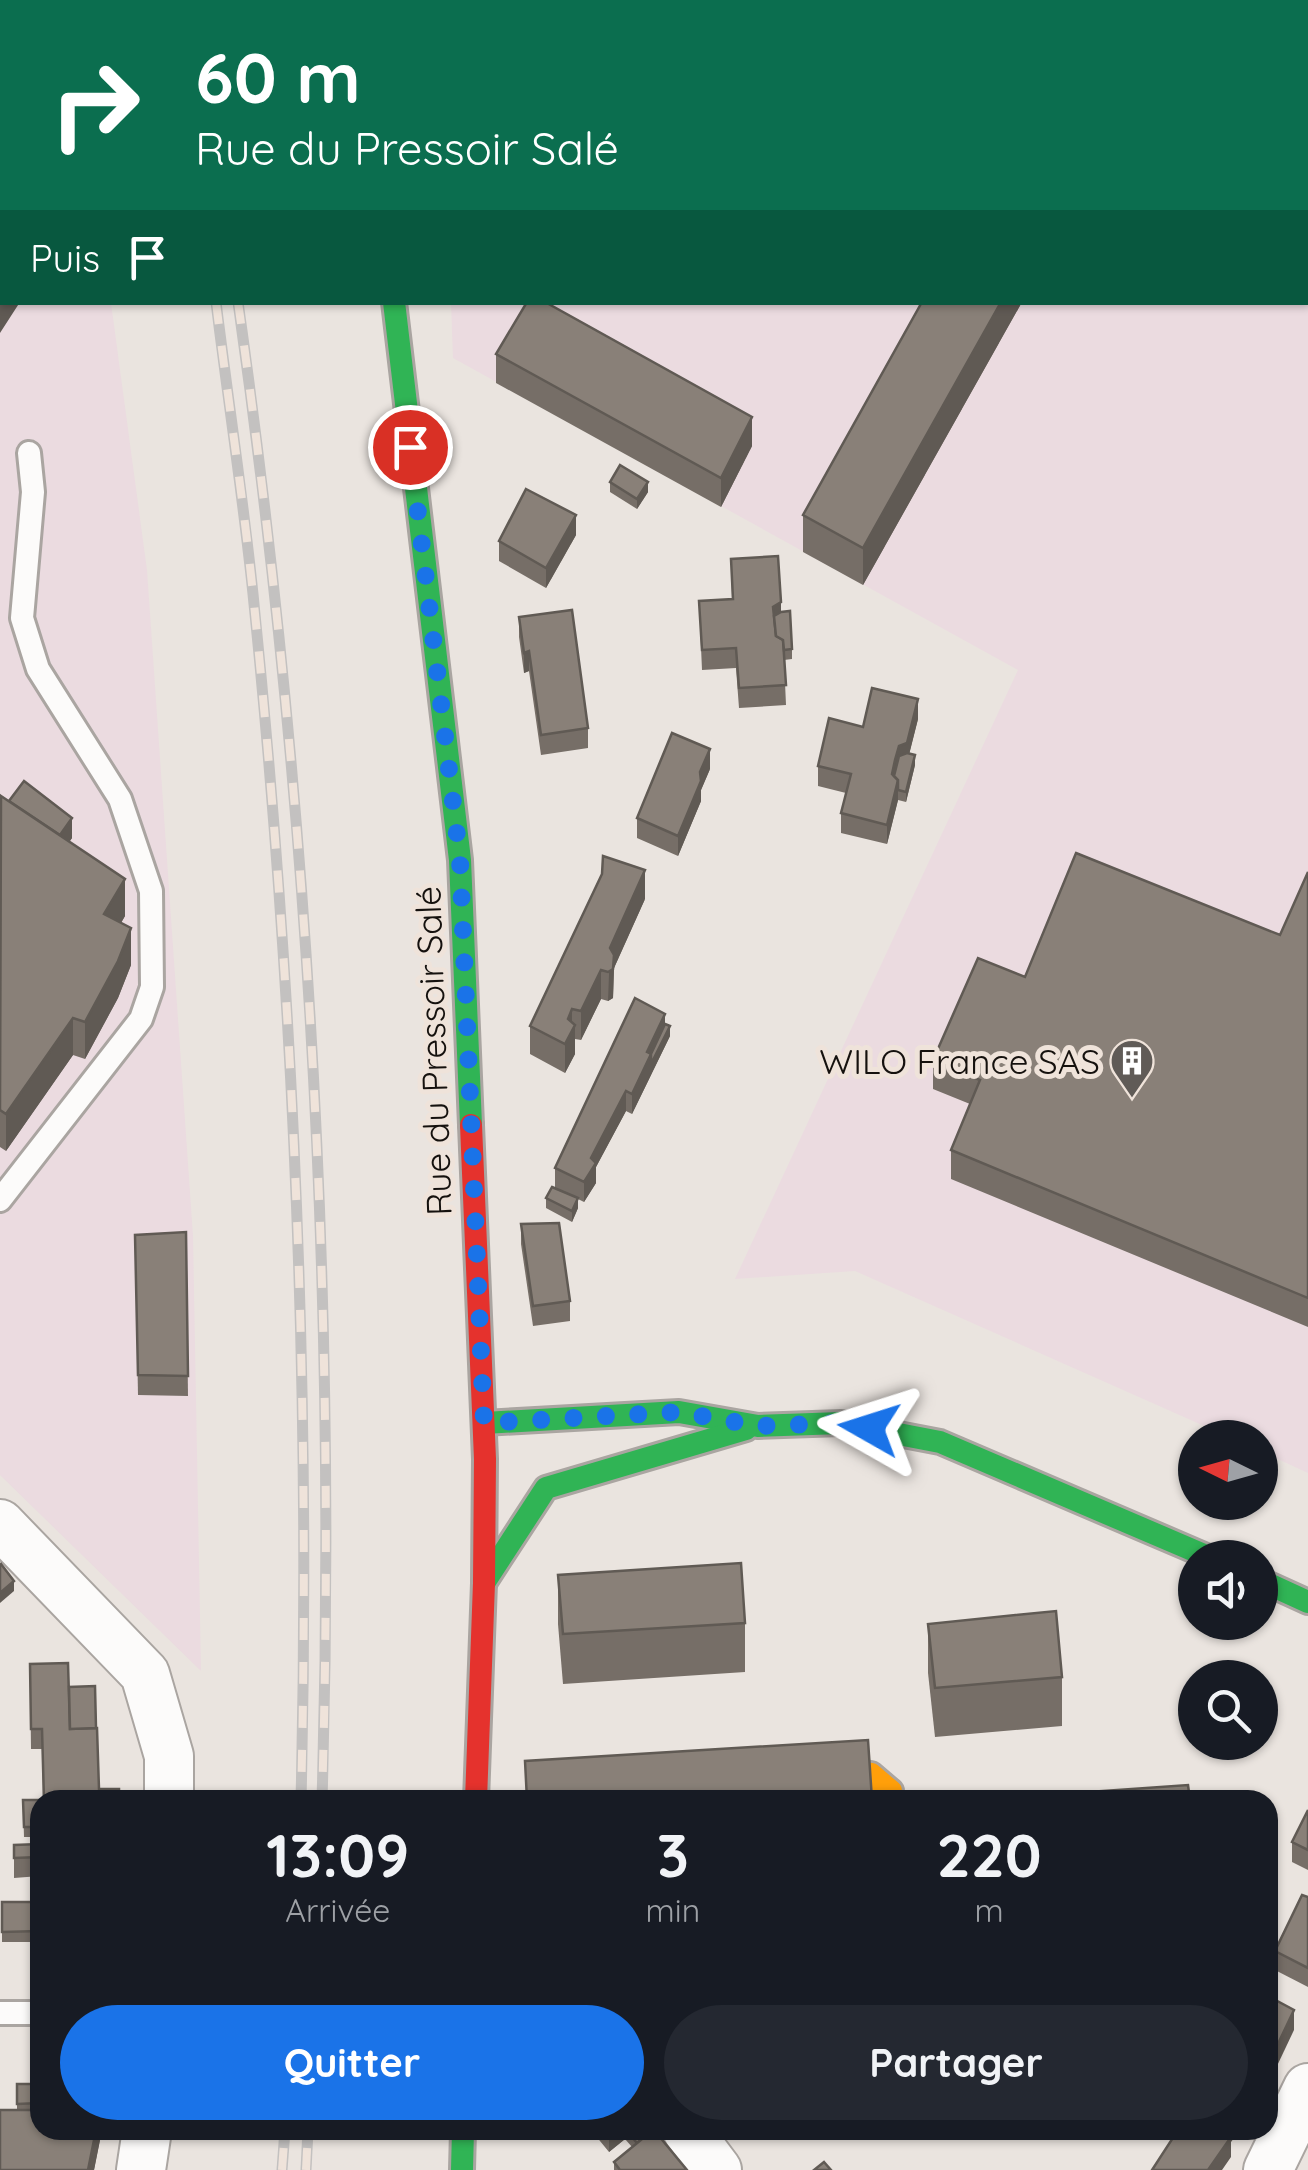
<!DOCTYPE html>
<html lang="fr">
<meta charset="utf-8">
<style>
body{margin:0;font-family:Quicksand,sans-serif;background:#242831;color:#f1f3f6;height:100vh;display:flex;flex-direction:column;font-size:38px;white-space:nowrap}
*{box-sizing:border-box;margin:0}
p{font-size:32px;color:#9ea1a6}
.icon{flex:none;width:55px;height:55px;fill:none;stroke:currentColor;stroke-width:2;stroke-linecap:round;stroke-linejoin:round}
.map{position:relative;flex:1;overflow:hidden}
.panel{position:absolute;left:30px;top:1790px;width:1248px;height:350px;display:flex;flex-direction:column;background:#171b24;border-radius:30px;box-shadow:0 2px 8px #0004}
.panel>*{flex:none}
.top-card{position:absolute;left:0px;top:0px;width:1310px;height:305px;box-shadow:0 2px 8px #0004;background:#0b6e4f;color:#fff;overflow:hidden}
.needle{width:65px;rotate:275deg}
.controls{position:absolute;left:1178px;top:1420px;display:grid;gap:20px}
.controls a{display:grid;place-items:center;width:100px;height:100px;border-radius:50%;background:#171b24;box-shadow:0 2px 8px #0004;font-size:50px}
.pin{position:absolute;display:grid;place-items:center;width:85px;height:85px;color:#fff;margin:-42px;border:5px solid #fff;border-radius:50%;box-shadow:0 2px 10px #0007}
.me{position:absolute;width:110px;margin:-55px;rotate:276deg;stroke-linejoin:round;filter:drop-shadow(0 0 8px #0008)}
.turn{display:flex;align-items:center;gap:35px;height:210px;padding:0 30px;font-size:45px}
.turn .icon{width:130px;height:130px;stroke-width:2.5}
.turn b{display:block;font-size:70px;line-height:85px}
.then{display:flex;align-items:center;height:95px;padding:0 30px;background:#0003;gap:20px;font-size:38px}
.eta{display:flex;justify-content:space-evenly;align-items:center;height:170px;text-align:center}
.eta b{font-size:60px;font-weight:800;line-height:70px}
.cta{display:flex;gap:20px;margin-top:auto;padding:20px 30px}
.cta a{flex:1;height:115px;border-radius:60px;background:#1a73e8;color:#fff;font-size:40px;font-weight:800;line-height:115px;text-align:center}
.cta a+a{background:#242831;color:#f1f3f6}
.map>svg:first-child{display:block}
.industrial{fill:#ebdbe0}
.lines{fill:none;stroke-linecap:round;stroke-linejoin:round}
.lane-casing{stroke:#aaa5a1;stroke-width:28}
.street-casing{stroke:#aaa5a1;stroke-width:52}
.fast-casing{stroke:#aaa5a1;stroke-width:28}
.slow-casing{stroke:#aaa5a1;stroke-width:28}
.jam-casing{stroke:#aaa5a1;stroke-width:28}
.lane{stroke:#fcfbfa;stroke-width:22}
.street{stroke:#fcfbfa;stroke-width:48}
.fast{stroke:#30b455;stroke-width:22}
.slow{stroke:#ff9f0a;stroke-width:22}
.jam{stroke:#e5322d;stroke-width:22}
.rail-casing{stroke:#c3c1c0;stroke-width:11}
.rail{stroke:#efe3da;stroke-width:8;stroke-dasharray:22;stroke-linecap:butt}
.wall{fill:#766e67}
.shaded-wall{fill:#605a54}
.building{fill:#898078;stroke:#605a54;stroke-width:2.5}
.route{stroke:#1a73e8;stroke-width:18;stroke-dasharray:0 32.4}
.labels{text-anchor:middle;dominant-baseline:central;stroke-width:10;stroke-linejoin:round;paint-order:stroke}
.street-label{font-size:35px;fill:#15110e;stroke:#efe3da}
.poi-label{font-size:35px;fill:#15110e;stroke:#efe3da;text-anchor:end}
</style>
<div class="map">
<svg width="1308" height="2170" viewBox="0 0 1308 2170">
<rect width="100%" height="100%" fill="#eae4df"/>
<!-- industrial -->
<g class="industrial">
<path d="M0 0H30L32 2H2V302L111 303 147 570 193 1236 201 1671 0 1475Z"/>
<path d="M273 0H1308V1473L1260 1451V1438L1229 1437 855 1271 735 1279 1018 670 453 358 451 303 1308 302V2H274Z"/>
</g>
<g class="lines">
<defs>
<g id="lane">
<path d="M0 1200 141 1019 152 987 151 891 120 799 38 669 22 618 33 492 29 453"/>
<path d="M0 2013H40"/>
</g>
<g id="street">
<path d="M0 1524 145 1674 169 1756V1800"/>
<path d="M687 2130 717 2170"/>
<path d="M141 2170 147 2130"/>
<path d="M1268 2170 1308 2088"/>
</g>
<g id="fast">
<path d="M394 302 460 860 471 1125"/>
<path d="M484 1423 679 1412 758 1426 841 1423 940 1442 1211 1558"/>
<path d="M1260 1580 1308 1602"/>
<path d="M484 1583 546 1488 746 1429"/>
<path d="M462 2170 463 2130"/>
</g>
<path id="slow" d="M794 1772 843 1770 871 1774 891 1791V1800"/>
<g id="jam">
<path d="M420 2 421 0"/>
<path d="M471 1125 485 1459 484 1583 476 1800"/>
</g>
</defs>
<!-- lane casing -->
<use href="#lane" class="lane-casing"/>
<!-- street casing -->
<use href="#street" class="street-casing"/>
<!-- fast casing -->
<use href="#fast" class="fast-casing"/>
<!-- slow casing -->
<use href="#slow" class="slow-casing"/>
<!-- jam casing -->
<use href="#jam" class="jam-casing"/>
<!-- lane -->
<use href="#lane" class="lane"/>
<!-- street -->
<use href="#street" class="street"/>
<!-- fast -->
<use href="#fast" class="fast"/>
<!-- slow -->
<use href="#slow" class="slow"/>
<!-- jam -->
<use href="#jam" class="jam"/>
<defs>
<g id="rail">
<path d="M167 0 168 2"/>
<path d="M191 0V2"/>
<path d="M216 302C228 400 243 497 253 594 294 995 311 1397 301 1800"/>
<path d="M238 302C308 798 337 1300 322 1800"/>
<path d="M282 2170 285 2130"/>
<path d="M306 2170 308 2130"/>
</g>
</defs>
<!-- rail casing -->
<use href="#rail" class="rail-casing"/>
<!-- rail -->
<use href="#rail" class="rail"/>
</g>
<!-- wall -->
<g class="wall">
<path d="M922 302H1022L863 585 803 552V515Z"/>
<path d="M496 354 752 446 721 507 496 383Z"/>
<path d="M610 482 648 492 637 509 610 492Z"/>
<path d="M576 535 546 588 499 561V541Z"/>
<path d="M731 559 781 612 792 649V659L784 660 786 705 739 708 736 668 702 670 699 601 732 599Z"/>
<path d="M519 617 588 728V748L541 755 529 671 524 673 519 637Z"/>
<path d="M918 719 909 754 915 765 906 802 898 800 887 844 841 833V813L846 793 818 786V766L863 727Z"/>
<path d="M710 769 701 790V801L678 856 637 838V818Z"/>
<path d="M0 797 72 838 69 842 125 916 121 923 131 965 118 998 85 1059 73 1055 6 1151 0 1147Z"/>
<path d="M1308 872V1327L951 1179V1150L970 1104 933 1089V1060L1025 977 1280 935Z"/>
<path d="M645 899 614 968 613 998 608 1001 601 999 581 1040 575 1039V1054L565 1073 530 1054V1026Z"/>
<path d="M665 1024 670 1036 632 1114 626 1111 596 1167V1183L584 1202 578 1199V1208L572 1222 546 1208V1198L555 1188V1168Z"/>
<path d="M521 1224 570 1301V1321L533 1326 521 1244Z"/>
<path d="M186 1232 188 1396 138 1395 135 1235Z"/>
<path d="M558 1575 745 1623V1672L563 1684 558 1624Z"/>
<path d="M928 1624 1062 1677V1726L935 1737 928 1673Z"/>
<path d="M68 1663 69 1687 95 1686 99 1789H119V1800H40V1837H24L23 1800H43L42 1749H31L30 1664Z"/>
<path d="M1308 1810V1870L1292 1862V1842Z"/>
<path d="M40 1844V1876L14 1878V1845Z"/>
<path d="M1308 1897V1987L1275 1970V1951Z"/>
<rect x="2" y="1902" width="38" height="40"/>
<rect x="34" y="2023" width="6" height="29"/>
<path d="M17 2084H40V2130H102L94 2170H0V2110H17Z"/>
<path d="M591 2130H646L687 2170H614V2162L632 2147 625 2139 609 2152Z"/>
</g>
<!-- shaded-wall -->
<g class="shaded-wall">
<path d="M1172 0H1192L1191 2H1170Z"/>
<path d="M2 292V302H20L0 333V296Z"/>
<path d="M1001 302H1022L863 585V548Z"/>
<path d="M752 417V446L721 507V478Z"/>
<path d="M648 482V492L637 509V499Z"/>
<path d="M576 515V535L546 588V568Z"/>
<path d="M781 602V622L774 626 773 607Z"/>
<path d="M529 651V671L524 673V653Z"/>
<path d="M918 699V719L907 763 892 784V774L899 746Z"/>
<path d="M710 749V769L701 790V801L678 856V836L700 772Z"/>
<path d="M915 755V765L906 802V792Z"/>
<path d="M898 780V800L887 844V825Z"/>
<path d="M72 818V838L52 867V847Z"/>
<path d="M645 870V899L614 968 613 998 608 1001 610 948Z"/>
<path d="M125 879V916L104 951V914Z"/>
<path d="M131 928V965L118 998 85 1059V1022Z"/>
<path d="M601 970V999L581 1040V1011Z"/>
<path d="M572 1009V1029L575 1025V1054L565 1073V1044L568 1019Z"/>
<path d="M665 1014V1034L670 1026V1036L632 1114V1094L647 1052Z"/>
<path d="M73 1018V1055L6 1151V1114Z"/>
<path d="M626 1091V1111L596 1167V1183L584 1202V1182L591 1158Z"/>
<path d="M578 1198V1208L572 1222V1211Z"/>
<path d="M14 1581V1591L0 1603V1593Z"/>
<path d="M1294 2010V2030L1268 2085V2065Z"/>
<path d="M96 2130H102L94 2170H88Z"/>
<path d="M612 2130H624L625 2139 609 2152V2132Z"/>
<path d="M1225 2130H1234V2138L1231 2142V2157L1222 2170H1208Z"/>
</g>
<!-- building -->
<g class="building">
<path d="M292 0H311L307 2H292Z"/>
<path d="M1092 0H1172L1170 2H1091Z"/>
<path d="M2 183V292L0 296V187Z"/>
<path d="M527 302H545L752 417 721 478 496 354Z"/>
<path d="M922 302H1001L863 548 803 515Z"/>
<path d="M620 465 648 482 637 499 610 482Z"/>
<path d="M526 489 576 515 546 568 499 541Z"/>
<path d="M778 556 781 602 773 607 776 636 783 640 786 685 739 688 736 648 702 650 699 601 733 599 731 559Z"/>
<path d="M572 610 588 728 541 735 529 651 524 653 519 617Z"/>
<path d="M790 611 792 649 784 650 783 640 776 636 774 616 781 612Z"/>
<path d="M872 688 918 699 907 743 899 746 895 760 892 774 898 780 887 825 841 813 851 774 818 766 829 718 863 727Z"/>
<path d="M672 733 710 749 700 772 701 781 678 836 637 818Z"/>
<path d="M907 753 915 755 906 792 898 790V780L894 776 899 756Z"/>
<path d="M24 781 72 818 60 835 9 801Z"/>
<path d="M1 796 125 879 104 914 131 928 118 961 85 1022 73 1018 6 1114 0 1110Z"/>
<path d="M1076 853 1280 935 1308 872V1298L951 1150 980 1080 933 1060 978 958 1025 977Z"/>
<path d="M603 856 645 870 610 948 614 955 613 969 608 972 601 970 581 1011 572 1009 568 1019 575 1025 565 1044 530 1026 602 874Z"/>
<path d="M635 998 665 1014 647 1052 651 1054 632 1094 626 1091 591 1158 596 1163 584 1182 555 1168Z"/>
<path d="M665 1024 670 1026 651 1064V1054Z"/>
<path d="M552 1187 578 1198 572 1211 546 1198Z"/>
<path d="M559 1223 570 1301 533 1306 521 1224Z"/>
<path d="M186 1232 188 1376 138 1375 135 1235Z"/>
<path d="M741 1563 745 1623 563 1634 558 1575Z"/>
<path d="M1 1564 14 1581 0 1593V1565Z"/>
<path d="M1056 1611 1062 1677 935 1688 928 1624Z"/>
<path d="M68 1663 70 1729 97 1728 99 1789H119V1800H44L42 1729H31L30 1664Z"/>
<path d="M95 1686 96 1728 70 1729 69 1687Z"/>
<path d="M868 1740 872 1800H527L525 1761Z"/>
<path d="M1188 1785 1190 1800H1061V1794Z"/>
<path d="M23 1800H44H40V1827H24Z"/>
<path d="M1308 1810V1850L1292 1842Z"/>
<path d="M40 1844V1857L14 1858V1845Z"/>
<path d="M1302 1895 1308 1897V1968L1275 1951Z"/>
<path d="M2 1902H40V1931L2 1932Z"/>
<path d="M1268 1996 1294 2010 1268 2065Z"/>
<rect x="34" y="2023" width="6" height="9"/>
<path d="M17 2084H40V2103L17 2104Z"/>
<path d="M0 2110H40V2130H96L88 2170H0Z"/>
<path d="M626 2130H646L649 2133 637 2143Z"/>
<path d="M653 2130H654L687 2170H620L614 2162Z"/>
<path d="M1178 2130H1225L1224 2133 1231 2137 1208 2170H1152Z"/>
<path d="M824 2162 831 2170H814Z"/>
</g>
<g class="lines">
<!-- route -->
<path class="route" d="M410 447 460 860 484 1423 679 1412 758 1426 841 1423 869 1428"/>
</g>
<!-- icons -->
<defs>
<symbol id="building-pin" viewBox="-11 -11 22 30"><path d="M0 17L-7.5 6A9.5 9.5 0 1 1 7.5 6Z" fill="#605b57" stroke="#efe3da"/><path d="M-4-6H4V6H1V3H-1V6H-4ZM-2.5-4.3h1.7v1.8h-1.7ZM.8-4.3h1.7v1.8H.8ZM-2.5-1h1.7V.8h-1.7ZM.8-1h1.7V.8H.8Z" fill="#fff"/></symbol>
</defs>
<g fill-rule="evenodd">
<use href="#building-pin" x="1107" y="1036" width="50" height="68"/>
</g>
<g class="labels">
<!-- street labels -->
<g class="street-label">
<text transform="translate(433 1051) rotate(-92)">Rue du Pressoir Salé</text>
</g>
<!-- poi labels -->
<g class="poi-label">
<text x="1100" y="1061">WILO France SAS</text>
</g>
</g>
</svg>
<div class="controls">
<a><svg class="needle" viewBox="-14 -14 28 28"><path d="M0-13l5 13h-10z" fill="#e53935"/><path d="M0 13l5-13h-10z" fill="#9ea1a6"/></svg></a>
<a><svg class="icon" aria-label="sound" viewBox="0 0 24 24"><path d="M4 9h4l5-4v14l-5-4H4zM17 9q2 3 0 6"/></svg></a>
<a><svg class="icon" aria-label="search" viewBox="0 0 24 24"><circle cx="10" cy="10" r="6"/><path d="M15 15l6 6"/></svg></a>
</div>
<div class="pin" style="left:410px;top:447px;background:#d93025"><svg class="icon" aria-label="arrive" viewBox="0 0 24 24"><path d="M6 21V4h12l-3 4 3 4H6"/></svg></div>
<svg class="me" style="left:869px;top:1428px" viewBox="-20 -20 40 40"><path d="M0-17L14 15 0 8-14 15z" fill="#1a73e8" stroke="#fff" stroke-width="4"/></svg>
<div class="top-card">
<div class="turn"><svg class="icon" aria-label="right" viewBox="0 0 24 24"><path d="M7 20v-9h11M14 6l5 5-5 5"/></svg><div><b>60 m</b>Rue du Pressoir Salé</div></div>
<div class="then">Puis<svg class="icon" aria-label="arrive" viewBox="0 0 24 24"><path d="M6 21V4h12l-3 4 3 4H6"/></svg></div>
</div>
<section class="panel">
<div class="eta">
<div><b>13:09</b><p>Arrivée</p></div>
<div><b>3</b><p>min</p></div>
<div><b>220</b><p>m</p></div>
</div>
<div class="cta"><a>Quitter</a><a>Partager</a></div>
</section>
</div>
